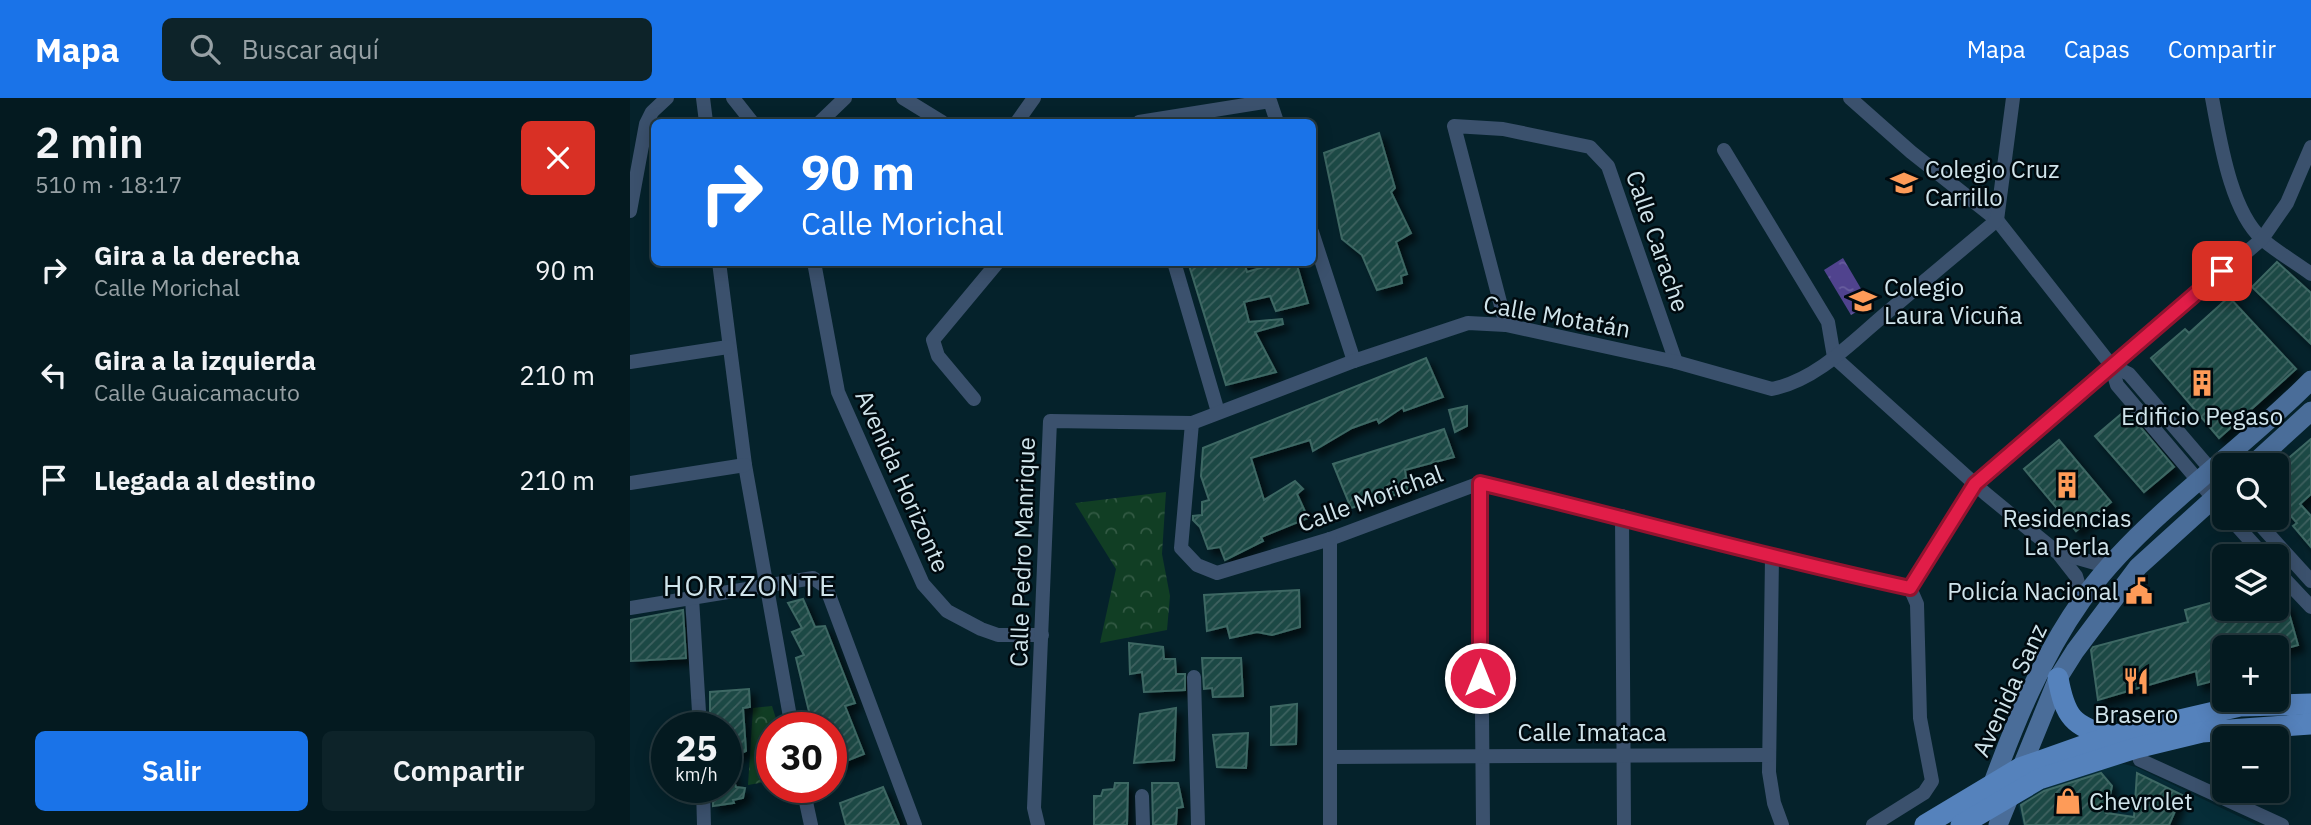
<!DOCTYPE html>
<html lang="es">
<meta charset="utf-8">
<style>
body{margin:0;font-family:"IBM Plex Sans",sans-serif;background:#0d2329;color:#f1f3f6;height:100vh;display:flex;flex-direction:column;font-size:26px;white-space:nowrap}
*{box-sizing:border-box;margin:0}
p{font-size:23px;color:#97a1a5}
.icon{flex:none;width:38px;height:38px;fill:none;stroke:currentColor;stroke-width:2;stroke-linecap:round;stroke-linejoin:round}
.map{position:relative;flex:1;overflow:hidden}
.panel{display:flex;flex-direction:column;background:#041a20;width:630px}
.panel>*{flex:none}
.banner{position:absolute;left:21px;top:21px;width:665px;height:147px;border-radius:10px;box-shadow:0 4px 18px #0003,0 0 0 2px #25383e;background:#1a73e8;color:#fff;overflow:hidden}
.controls{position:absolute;left:1582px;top:355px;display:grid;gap:14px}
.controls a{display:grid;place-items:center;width:77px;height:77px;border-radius:10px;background:#041a20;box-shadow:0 4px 18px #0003,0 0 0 2px #25383e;font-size:35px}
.speed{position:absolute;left:21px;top:614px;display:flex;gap:14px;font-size:35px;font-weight:700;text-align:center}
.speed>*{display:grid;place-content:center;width:91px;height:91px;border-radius:50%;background:#041a20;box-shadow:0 4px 18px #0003,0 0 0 2px #25383e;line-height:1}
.speed small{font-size:18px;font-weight:400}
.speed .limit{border:10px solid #d22;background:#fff;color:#111}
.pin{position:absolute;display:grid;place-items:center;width:60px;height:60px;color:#fff;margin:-30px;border-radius:14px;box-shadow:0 4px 10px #0006}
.me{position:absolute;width:77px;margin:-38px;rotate:0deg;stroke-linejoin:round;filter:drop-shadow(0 0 5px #0008)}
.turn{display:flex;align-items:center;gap:24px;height:147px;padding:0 35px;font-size:32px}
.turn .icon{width:91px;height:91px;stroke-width:2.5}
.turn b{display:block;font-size:49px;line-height:60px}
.round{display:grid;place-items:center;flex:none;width:74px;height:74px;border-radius:10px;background:#0d2329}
.headline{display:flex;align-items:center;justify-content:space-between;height:119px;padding:0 35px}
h1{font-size:42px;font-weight:600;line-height:52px}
.action{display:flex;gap:14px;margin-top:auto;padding:14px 35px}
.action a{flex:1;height:80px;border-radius:10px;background:#1a73e8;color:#fff;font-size:28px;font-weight:600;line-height:80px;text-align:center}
.action a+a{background:#0d2329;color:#f1f3f6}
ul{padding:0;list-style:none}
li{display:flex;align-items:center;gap:21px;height:105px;padding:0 35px}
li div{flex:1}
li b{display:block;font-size:26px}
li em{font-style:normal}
header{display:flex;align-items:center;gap:42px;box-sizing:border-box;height:98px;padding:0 35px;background:#1a73e8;color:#fff}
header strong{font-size:33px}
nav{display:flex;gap:38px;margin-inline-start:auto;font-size:24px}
.search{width:490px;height:63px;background:#0d2329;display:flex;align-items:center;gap:18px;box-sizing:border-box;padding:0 24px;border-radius:10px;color:#97a1a5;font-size:26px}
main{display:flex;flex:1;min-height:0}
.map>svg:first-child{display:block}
.built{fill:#062d38}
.forest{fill:url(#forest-crowns)}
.water{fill:url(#water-ripples)}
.building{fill:url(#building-hatch);stroke:#3e6864;stroke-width:2;filter:url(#shadow)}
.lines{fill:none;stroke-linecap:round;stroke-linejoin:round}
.street{stroke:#3b516d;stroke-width:14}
.secondary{stroke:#4a6d99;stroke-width:19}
.primary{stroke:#5582bc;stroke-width:21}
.route-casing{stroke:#92132f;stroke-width:18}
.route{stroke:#e11d48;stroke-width:12}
.labels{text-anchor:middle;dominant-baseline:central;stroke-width:5;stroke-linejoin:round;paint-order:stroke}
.poi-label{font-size:24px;fill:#d0e4eb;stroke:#000a0f;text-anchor:start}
.street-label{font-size:24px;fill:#d0e4eb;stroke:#000a0f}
.quarter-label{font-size:28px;letter-spacing:2px;fill:#d0e4eb;stroke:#000a0f}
</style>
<header>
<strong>Mapa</strong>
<div class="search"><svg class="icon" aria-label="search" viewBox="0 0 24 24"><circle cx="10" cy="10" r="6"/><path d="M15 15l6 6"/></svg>Buscar aquí</div>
<nav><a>Mapa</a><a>Capas</a><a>Compartir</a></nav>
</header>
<main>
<section class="panel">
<div class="headline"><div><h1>2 min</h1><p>510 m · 18:17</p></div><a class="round" style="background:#d93025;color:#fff"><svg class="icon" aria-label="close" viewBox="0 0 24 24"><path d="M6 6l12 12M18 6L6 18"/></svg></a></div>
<ul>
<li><svg class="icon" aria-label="right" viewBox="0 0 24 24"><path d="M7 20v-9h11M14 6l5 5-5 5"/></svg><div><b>Gira a la derecha</b><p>Calle Morichal</p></div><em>90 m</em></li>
<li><svg class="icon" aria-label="left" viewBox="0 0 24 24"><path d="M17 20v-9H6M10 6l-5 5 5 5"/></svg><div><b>Gira a la izquierda</b><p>Calle Guaicamacuto</p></div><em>210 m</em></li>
<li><svg class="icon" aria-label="arrive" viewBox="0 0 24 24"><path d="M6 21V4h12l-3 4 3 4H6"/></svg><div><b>Llegada al destino</b></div><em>210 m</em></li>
</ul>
<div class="action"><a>Salir</a><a>Compartir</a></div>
</section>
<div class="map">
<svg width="1681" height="727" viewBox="0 0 1681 727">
<defs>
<pattern id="forest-crowns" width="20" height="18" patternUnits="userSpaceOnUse" patternTransform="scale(1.75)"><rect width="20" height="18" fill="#113e24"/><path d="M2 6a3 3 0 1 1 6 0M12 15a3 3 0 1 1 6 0" fill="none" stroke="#335a44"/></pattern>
<pattern id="water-ripples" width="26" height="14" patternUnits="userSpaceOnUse" patternTransform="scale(1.75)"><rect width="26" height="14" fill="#50438e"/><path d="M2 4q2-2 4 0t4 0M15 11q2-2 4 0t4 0" fill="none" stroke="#685e9e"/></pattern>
<pattern id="building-hatch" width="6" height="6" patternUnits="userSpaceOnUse" patternTransform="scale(1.75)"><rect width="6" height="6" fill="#1e4845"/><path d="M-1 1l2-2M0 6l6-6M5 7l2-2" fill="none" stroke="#3e6260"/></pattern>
<filter id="shadow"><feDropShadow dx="6" dy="6" stdDeviation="3.5" flood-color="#0009"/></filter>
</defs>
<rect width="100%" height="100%" fill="#05222b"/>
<!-- built -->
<path class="built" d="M1494 666 1506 669 1627 727H1393L1388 707 1407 693 1478 667Z"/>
<!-- forest -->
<g class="forest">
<path d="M536 394 532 456 540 498 537 532 470 545 486 471 445 405Z"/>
<path d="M142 608 149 630H142V683L118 687 123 610Z"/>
</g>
<!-- water -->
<path class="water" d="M1213 160 1240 206 1221 217 1194 172Z"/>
<!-- building -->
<g class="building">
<path d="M749 35 765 90 761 94 781 135 766 144 777 176 771 178 772 185 747 192 732 157 712 141 694 55Z"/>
<path d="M558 164H614L617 174 650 164H666L678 205 646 213 640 198 614 204 619 224 652 221 653 226 625 234 646 274 596 287Z"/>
<path d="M1647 164 1681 195V246L1622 189Z"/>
<path d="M1599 199 1666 271 1589 340 1521 260 1555 231 1559 235Z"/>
<path d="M796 260 813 299 774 313 773 309 749 325 747 321 722 330 683 353 680 342 621 360 634 402 665 383 673 391 667 396 678 420 631 439 633 443 595 462 590 449 578 451 570 429 563 422V418L572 417V404L579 402 571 378 573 350Z"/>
<path d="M837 308V328L825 334 819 312Z"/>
<path d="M1496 312 1544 369 1514 394 1465 338Z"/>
<path d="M814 331 824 359 775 372 778 393 721 410 703 366Z"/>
<path d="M1681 341V396L1670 406 1681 418V449L1663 428 1667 425 1647 402V370Z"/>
<path d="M1429 342 1481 404 1446 433 1394 371Z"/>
<path d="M669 492 670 529 642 537 627 534 600 540 597 528 577 533 574 497Z"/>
<path d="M173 501 185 529 195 528 225 605 215 608 234 656 201 669V630H183L166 560 174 557 162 534 172 530 158 505Z"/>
<path d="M1594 501V511H1647V504L1657 508 1668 547 1647 553V550H1594V580L1568 587 1566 573 1468 602 1461 552 1463 549 1558 524 1555 512Z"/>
<path d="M53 512 56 560 1 563 0 522Z"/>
<path d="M499 545 533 549 534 561H545L546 576H555V592L514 594 512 574 500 576Z"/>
<path d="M572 560H611L613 598 583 599 582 590 574 591Z"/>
<path d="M119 591 120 609 113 610 116 653 96 663V630H80V594Z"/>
<path d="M667 606 666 646 641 647V609Z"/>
<path d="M546 610 544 662 504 665 510 616Z"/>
<path d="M618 635 616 670 587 669 583 637Z"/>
<path d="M96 667H99L106 689 115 690 113 700 103 702 104 705 83 708V690H96Z"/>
<path d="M1471 675 1482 688 1476 715 1504 719 1507 675 1552 697 1539 727H1395L1391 707 1414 693Z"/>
<path d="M485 685H498L497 727H464V698H471L473 692 484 691Z"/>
<path d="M522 685H548L553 709 547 710 546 727H523Z"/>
<path d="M253 689 269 727H216L210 705Z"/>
</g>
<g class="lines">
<!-- street -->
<g class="street">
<path d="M73 0 76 24"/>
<path d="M103 0 122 24"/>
<path d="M273 0 312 24"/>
<path d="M1220 0 1281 54 1367 122 1481 267 1487 287 1594 413"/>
<path d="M1582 0C1590 41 1600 112 1632 141 1647 154 1665 164 1681 176"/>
<path d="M190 24 215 0"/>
<path d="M387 24 404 0"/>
<path d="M509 24 640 3 647 24"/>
<path d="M1094 52 1198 224 1204 259 1356 396 1428 455 1446 478 1453 501"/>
<path d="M0 113 16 26 22 14 37 0"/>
<path d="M682 134 724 263"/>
<path d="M89 164 115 367 162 630"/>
<path d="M184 164 208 294 293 486 317 513 351 531 368 537H412"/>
<path d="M544 164 588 314"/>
<path d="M876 227 824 28 873 31 960 49 978 68 1046 264"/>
<path d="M0 264 98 249"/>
<path d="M1481 267 1499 276 1594 387"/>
<path d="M344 301 308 258 303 242 368 164"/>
<path d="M562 325 551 450 567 467 587 475 700 441 850 385 1142 459 1280 490"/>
<path d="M0 385 115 367"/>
<path d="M850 385 853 727"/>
<path d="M992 418 994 727"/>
<path d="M1600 420 1634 458"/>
<path d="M1624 420 1681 483"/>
<path d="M1430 455 1465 465 1486 461"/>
<path d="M1142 459 1139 674 1144 705 1152 727"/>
<path d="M1647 473 1681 509"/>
<path d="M1280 490 1345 386 1632 141 1657 105 1681 49"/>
<path d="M62 500 70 630"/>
<path d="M0 510 183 480 196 489 285 727"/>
<path d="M564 579 568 727"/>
<path d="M1506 650 1510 662 1652 727"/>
<path d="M700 659 1139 657"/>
<path d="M73 690 74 727"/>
<path d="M173 690 181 727"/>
<path d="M512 698 513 727"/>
<path d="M408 727 404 710 420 323 562 325 724 263 838 225 876 227 1046 264 1142 291C1188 282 1225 241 1260 212 1296 182 1331 152 1367 122L1383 0"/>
<path d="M700 727V441"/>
<path d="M1243 727 1294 695 1302 683 1290 620 1287 506 1280 490"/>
</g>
<!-- secondary -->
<g class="secondary">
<path d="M1621 368 1681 313"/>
<path d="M1360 693C1384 627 1411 560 1452 502 1511 419 1609 356 1681 282"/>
<path d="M1368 727 1428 580 1445 553 1508 469 1594 391"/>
</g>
<!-- primary -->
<g class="primary">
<path d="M1428 580C1435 619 1443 629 1481 638"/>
<path d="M1295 727 1390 670 1481 638 1610 608 1681 606"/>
<path d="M1331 727 1409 681 1506 650 1572 634 1681 626"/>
</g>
</g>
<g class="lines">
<defs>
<path id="route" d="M850 580V385C993 419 1135 459 1280 490L1345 386 1592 173"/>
</defs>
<!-- route casing -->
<use href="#route" class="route-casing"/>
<!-- route -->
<use href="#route" class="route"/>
</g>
<!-- icons -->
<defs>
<symbol id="school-bare" viewBox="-9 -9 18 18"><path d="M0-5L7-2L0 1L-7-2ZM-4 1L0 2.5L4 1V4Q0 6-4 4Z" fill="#fe9b58" stroke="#000a0f" stroke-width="2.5" paint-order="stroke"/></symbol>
<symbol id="building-bare" viewBox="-9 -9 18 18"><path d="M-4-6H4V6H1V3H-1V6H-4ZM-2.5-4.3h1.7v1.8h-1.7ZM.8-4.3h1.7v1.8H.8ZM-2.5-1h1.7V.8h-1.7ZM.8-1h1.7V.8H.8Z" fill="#fe9b58" stroke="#000a0f" stroke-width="2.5" paint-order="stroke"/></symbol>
<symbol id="civic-bare" viewBox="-9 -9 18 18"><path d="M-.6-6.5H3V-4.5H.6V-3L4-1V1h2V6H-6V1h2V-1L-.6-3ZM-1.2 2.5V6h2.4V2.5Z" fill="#fe9b58" stroke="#000a0f" stroke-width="2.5" paint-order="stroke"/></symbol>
<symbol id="restaurant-bare" viewBox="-9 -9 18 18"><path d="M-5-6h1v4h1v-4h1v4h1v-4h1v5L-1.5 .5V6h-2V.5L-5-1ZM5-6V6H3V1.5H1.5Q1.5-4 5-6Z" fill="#fe9b58" stroke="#000a0f" stroke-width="2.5" paint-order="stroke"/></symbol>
<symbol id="shop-bare" viewBox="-9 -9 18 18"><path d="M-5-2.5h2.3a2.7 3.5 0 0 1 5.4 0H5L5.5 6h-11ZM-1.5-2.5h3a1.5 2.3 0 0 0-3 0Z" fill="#fe9b58" stroke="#000a0f" stroke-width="2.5" paint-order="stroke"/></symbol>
</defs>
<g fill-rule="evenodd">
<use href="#school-bare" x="1255" y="66" width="38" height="38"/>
<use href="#school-bare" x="1214" y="184" width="38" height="38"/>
<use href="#building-bare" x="1553" y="266" width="38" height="38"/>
<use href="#building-bare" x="1418" y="368" width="38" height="38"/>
<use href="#civic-bare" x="1490" y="474" width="38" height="38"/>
<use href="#restaurant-bare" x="1487" y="564" width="38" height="38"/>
<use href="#shop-bare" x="1419" y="684" width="38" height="38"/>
</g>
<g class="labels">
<!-- poi labels -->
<g class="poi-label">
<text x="1295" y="71">Colegio Cruz<tspan x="1295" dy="28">Carrillo</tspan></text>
<text x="1254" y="189">Colegio<tspan x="1254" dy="28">Laura Vicuña</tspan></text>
<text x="1572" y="318" text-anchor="middle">Edificio Pegaso</text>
<text x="1437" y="420" text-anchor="middle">Residencias<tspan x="1437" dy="28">La Perla</tspan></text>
<text x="1488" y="493" text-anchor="end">Policía Nacional</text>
<text x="1506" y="616" text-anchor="middle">Brasero</text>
<text x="1459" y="703">Chevrolet</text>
</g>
<!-- street labels -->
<g class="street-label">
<text transform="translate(1028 143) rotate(71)">Calle Carache</text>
<text transform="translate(927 218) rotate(10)">Calle Motatán</text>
<text transform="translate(273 383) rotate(66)">Avenida Horizonte</text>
<text transform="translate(740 400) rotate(-20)">Calle Morichal</text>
<text transform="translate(392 454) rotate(-88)">Calle Pedro Manrique</text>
<text transform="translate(1379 592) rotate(-65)">Avenida Sanz</text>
<text x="962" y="634">Calle Imataca</text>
</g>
<!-- quarter labels -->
<g class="quarter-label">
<text x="120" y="487">HORIZONTE</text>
</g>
</g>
</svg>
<div class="controls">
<a><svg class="icon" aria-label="search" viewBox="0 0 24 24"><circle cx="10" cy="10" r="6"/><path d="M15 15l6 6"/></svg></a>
<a><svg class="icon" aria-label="layers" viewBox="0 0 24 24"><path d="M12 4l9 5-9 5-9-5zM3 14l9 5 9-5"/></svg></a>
<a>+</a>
<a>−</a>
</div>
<div class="speed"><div>25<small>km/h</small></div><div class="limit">30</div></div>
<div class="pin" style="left:1592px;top:173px;background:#d93025"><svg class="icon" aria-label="arrive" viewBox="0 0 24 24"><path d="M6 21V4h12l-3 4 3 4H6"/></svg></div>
<svg class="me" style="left:850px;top:580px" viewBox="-20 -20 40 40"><circle r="17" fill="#e11d48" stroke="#fff" stroke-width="3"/><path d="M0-11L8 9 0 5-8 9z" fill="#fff"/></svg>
<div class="banner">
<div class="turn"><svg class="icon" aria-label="right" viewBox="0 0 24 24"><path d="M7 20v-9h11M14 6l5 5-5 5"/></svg><div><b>90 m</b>Calle Morichal</div></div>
</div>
</div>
</main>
